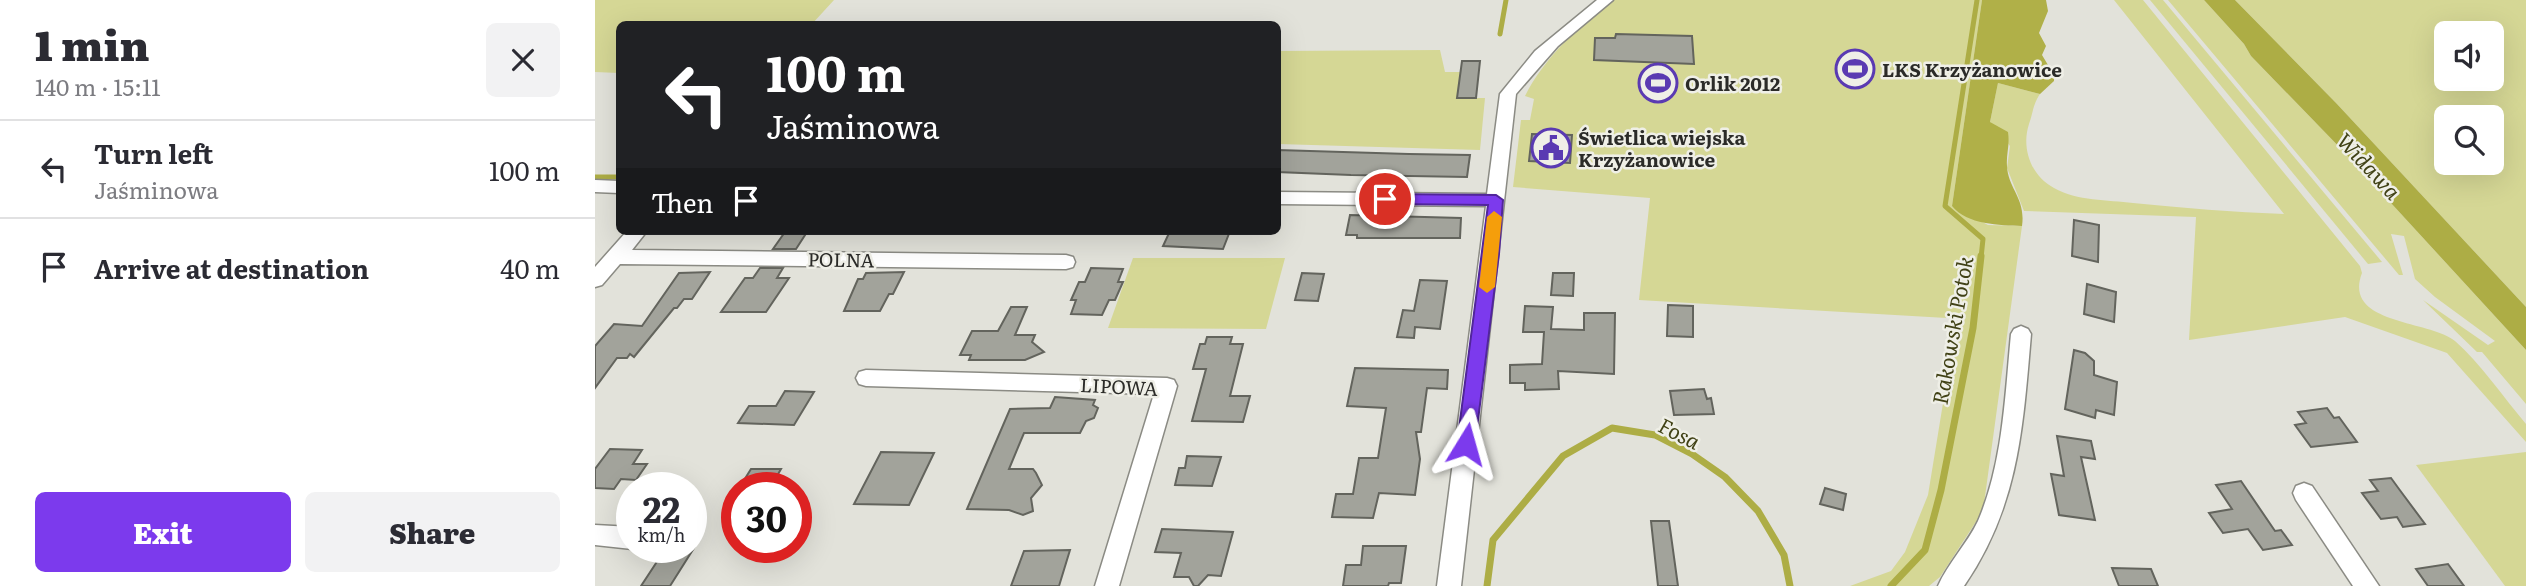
<!DOCTYPE html>
<meta charset="utf-8">
<style>
body{margin:0;font-family:Literata,serif;background:#f2f2f3;color:#2b2b33;height:100vh;display:flex;flex-direction:column;font-size:26px;white-space:nowrap}
*{box-sizing:border-box;margin:0}
p{font-size:23px;color:#7c7c81}
.icon{flex:none;width:38px;height:38px;fill:none;stroke:currentColor;stroke-width:2;stroke-linecap:round;stroke-linejoin:round}
.map{position:relative;flex:1;overflow:hidden}
.sheet{display:flex;flex-direction:column;background:#fff;width:595px}
.sheet>*{flex:none}
.hud{position:absolute;left:21px;top:21px;width:665px;height:214px;border-radius:10px;box-shadow:0 7px 28px #0002;background:#202124;color:#fff;overflow:hidden}
.controls{position:absolute;left:1839px;top:21px;display:grid;gap:14px}
.controls a{display:grid;place-items:center;width:70px;height:70px;border-radius:10px;background:#fff;box-shadow:0 7px 28px #0002;font-size:35px}
.speed{position:absolute;left:21px;top:472px;display:flex;gap:14px;font-size:35px;font-weight:700;text-align:center}
.speed>*{display:grid;place-content:center;width:91px;height:91px;border-radius:50%;background:#fff;box-shadow:0 7px 28px #0002;line-height:1}
.speed small{font-size:18px;font-weight:400}
.speed .limit{border:10px solid #d22;background:#fff;color:#111}
.pin{position:absolute;display:grid;place-items:center;width:60px;height:60px;color:#fff;margin:-30px;border:4px solid #fff;border-radius:50%;box-shadow:0 2px 7px #0007}
.me{position:absolute;width:77px;margin:-38px;rotate:8deg;stroke-linejoin:round;filter:drop-shadow(0 0 5px #0008)}
.turn{display:flex;align-items:center;gap:24px;height:147px;padding:0 35px;font-size:32px}
.turn .icon{width:91px;height:91px;stroke-width:2.5}
.turn b{display:block;font-size:49px;line-height:60px}
.then{display:flex;align-items:center;height:66px;padding:0 35px;background:#0003;gap:14px;font-size:26px}
.round{display:grid;place-items:center;flex:none;width:74px;height:74px;border-radius:10px;background:#f2f2f3}
.summary{display:flex;align-items:center;justify-content:space-between;height:119px;padding:0 35px}
h1{font-size:42px;font-weight:800;line-height:52px}
.cta{display:flex;gap:14px;margin-top:auto;padding:14px 35px}
.cta a{flex:1;height:80px;border-radius:10px;background:#7c3aed;color:#fff;font-size:28px;font-weight:800;line-height:80px;text-align:center}
.cta a+a{background:#f2f2f3;color:#2b2b33}
ul{padding:0;list-style:none}
li{display:flex;align-items:center;gap:21px;height:98px;padding:0 35px;border-top:2px solid #e1e1e2}
li div{flex:1}
li b{display:block;font-size:26px}
li em{font-style:normal}
main{display:flex;flex:1;min-height:0}
.map>svg:first-child{display:block}
.green{fill:#d5d795;fill-rule:evenodd}
.forest{fill:#b0b048}
.water{fill:#adad45}
.lines{fill:none;stroke-linecap:round;stroke-linejoin:round}
.stream-far1{stroke:#adad45;stroke-width:5}
.stream{stroke:#adad45;stroke-width:7}
.building{fill:#a2a39b;stroke:#63645d;stroke-width:2}
.minor-casing{stroke:#8b8b84;stroke-width:3}
.minor{fill:#fff;fill-rule:evenodd}
.route{fill:#7c3aed;stroke:#51269a;stroke-width:2}
.slow{fill:#f59e0b}
.labels{text-anchor:middle;dominant-baseline:central;stroke-width:5;stroke-linejoin:round;paint-order:stroke}
.poi-label{font-size:19px;font-weight:bold;fill:#2b2b28;stroke:#efefe7;text-anchor:start}
.street-label{font-size:19px;fill:#2b2b28;stroke:#efefe7}
.water-label{font-size:21px;font-style:italic;fill:#414216;stroke:#efefe7}
</style>
<main>
<section class="sheet">
<div class="summary"><div><h1>1 min</h1><p>140 m · 15:11</p></div><a class="round"><svg class="icon" aria-label="close" viewBox="0 0 24 24"><path d="M6 6l12 12M18 6L6 18"/></svg></a></div>
<ul>
<li><svg class="icon" aria-label="left" viewBox="0 0 24 24"><path d="M17 20v-9H6M10 6l-5 5 5 5"/></svg><div><b>Turn left</b><p>Jaśminowa</p></div><em>100 m</em></li>
<li><svg class="icon" aria-label="arrive" viewBox="0 0 24 24"><path d="M6 21V4h12l-3 4 3 4H6"/></svg><div><b>Arrive at destination</b></div><em>40 m</em></li>
</ul>
<div class="cta"><a>Exit</a><a>Share</a></div>
</section>
<div class="map">
<svg width="1931" height="586" viewBox="0 0 1931 586">
<rect width="100%" height="100%" fill="#e2e2da"/>
<!-- green -->
<g class="green">
<path d="M0 0H239L217 24H24V73L0 72Z"/>
<path d="M1017 0H1387L1357 206 1393 225 1427 226 1388 511 1345 577 1334 586H1255L1296 571 1310 552 1333 495 1350 391 1369 319 1044 300 1055 198 918 187 926 120H935L939 99 930 96C949 58 984 26 1017 0Z"/>
<path d="M1519 0H1548L1765 266 1767 273C1747 325 1835 320 1860 341 1885 363 1909 398 1931 424V442L1852 353 1750 317 1594 340 1601 217 1429 211 1412 168 1415 146 1395 122 1403 83 1445 94C1438 104 1438 113 1434 124 1426 148 1436 176 1459 188 1482 201 1513 200 1538 203 1588 208 1638 212 1689 214Z"/>
<path d="M1555 0H1568L1787 262 1773 264Z"/>
<path d="M1573 0H1609L1649 44 1656 56 1751 154 1931 350V404L1887 352H1882L1828 300 1893 345 1900 341 1840 297 1820 279 1809 236 1796 234 1808 275H1804Z"/>
<path d="M1640 0H1931V307L1742 104ZM1852 33H1897V79H1852ZM1852 117H1897V163H1852Z"/>
<path d="M845 50 850 72H865L862 98H890L885 150 683 144V51Z"/>
<path d="M538 258H690L671 329 513 328Z"/>
<path d="M1931 452V586H1910L1821 465Z"/>
</g>
<!-- forest -->
<path class="forest" d="M1387 0H1451L1453 11 1444 33 1451 46 1447 55 1459 75V81L1445 94 1403 83 1395 122 1413 132C1415 145 1411 155 1412 166 1413 189 1431 198 1427 226 1405 225 1372 225 1357 206Z"/>
<!-- water -->
<path class="water" d="M1609 0H1640L1742 104 1931 307V350L1751 154 1656 56 1649 44Z"/>
<g class="lines">
<!-- stream-far1 -->
<g class="stream-far1">
<path d="M1382 0 1350 206 1388 239 1386 258"/>
<path d="M905 34 911 0"/>
<path d="M0 177H24"/>
</g>
<!-- stream -->
<g class="stream">
<path d="M892 586 898 540 968 456 1017 428 1060 435 1097 454 1130 477 1163 511 1189 555 1195 586"/>
<path d="M1296 586 1330 550 1346 490 1378 328 1386 256"/>
</g>
</g>
<!-- building -->
<g class="building">
<path d="M1021 34 1097 36 1099 64 999 60 1000 38H1020Z"/>
<path d="M867 61H885L881 98H862Z"/>
<path d="M937 134 977 135 975 163 934 161Z"/>
<path d="M682 150 814 154 875 155 872 177 756 175 682 172Z"/>
<path d="M755 215 866 218 865 238H762V235H751Z"/>
<path d="M1479 220 1504 225 1503 262 1477 256Z"/>
<path d="M575 231H635L628 249 568 246Z"/>
<path d="M190 232H212L201 249H178Z"/>
<path d="M165 268H188L182 278H194L171 312H126L150 278H158Z"/>
<path d="M496 268 528 269 523 282H528L520 300H514L507 315 476 314 481 300H476L484 282H490Z"/>
<path d="M115 272 97 299H89L82 308H79L39 357 35 354 32 358H22L0 388V346L19 324 47 326 84 273Z"/>
<path d="M309 272 298 294H294L285 311H249L263 279H268L271 273Z"/>
<path d="M707 273 729 274 723 301 700 300Z"/>
<path d="M958 273H979L978 296 956 295Z"/>
<path d="M825 280 852 281 845 329 820 327 819 338 802 337 808 310 819 311Z"/>
<path d="M1492 284 1521 292 1519 322 1489 314Z"/>
<path d="M1073 305 1098 306V337L1072 336Z"/>
<path d="M930 306 958 307 956 329 989 330V313H1020L1019 374 963 371 964 389 930 390V383H915V365L947 364 949 332H928Z"/>
<path d="M416 307H432L420 335H440L437 342 449 352 430 360H374L376 355H365L377 331H403Z"/>
<path d="M612 337H637L635 344H648L635 396H655L648 422 597 421 611 369H598L605 344H610Z"/>
<path d="M1479 350 1490 353 1499 361V375L1522 382 1519 415 1501 410 1500 418 1470 409Z"/>
<path d="M760 368 853 370 852 389 832 388 826 432H821L825 459 820 495 784 493 778 518 737 517 741 494H758L764 458H783L791 408 752 406Z"/>
<path d="M1109 389 1112 399 1116 398 1119 414 1079 415 1075 391Z"/>
<path d="M190 391 219 392 199 425 143 423 154 406H181Z"/>
<path d="M460 397 500 400 498 405 503 408 499 418 491 421 485 433H429L414 469H438L441 473 447 485 436 498 438 511 428 515 414 510 372 509 415 409 455 408Z"/>
<path d="M1732 408 1739 418 1744 417 1762 442 1716 447 1700 425 1711 423 1703 412Z"/>
<path d="M1462 436 1496 441 1500 459 1486 457 1500 520 1464 515 1456 474 1469 476Z"/>
<path d="M15 449 47 450 38 464H52L41 480 26 479 19 489 0 488V469Z"/>
<path d="M286 452 339 453 314 505 259 504Z"/>
<path d="M592 456 626 457 617 486 580 485 584 468H590Z"/>
<path d="M156 469H186L175 488H148L150 485H146Z"/>
<path d="M1796 478 1804 489 1830 524 1808 527 1802 517 1786 519 1767 493 1783 491 1775 480Z"/>
<path d="M1646 481 1680 531 1686 530 1697 545 1668 550 1653 529 1628 533 1614 513 1637 509 1621 485Z"/>
<path d="M1230 488 1251 494 1248 510 1225 504Z"/>
<path d="M1056 521H1074L1083 586H1063Z"/>
<path d="M567 529 638 532 626 576 613 575 603 586H599L594 577H579L586 553 560 552Z"/>
<path d="M768 546H811L806 583H794L793 586H748L751 565H766Z"/>
<path d="M71 548H99L75 586H46Z"/>
<path d="M475 550 464 586H416L429 551Z"/>
<path d="M1853 564 1869 586H1833L1821 569Z"/>
<path d="M1517 568 1556 569 1563 586H1524Z"/>
</g>
<g class="lines">
<defs>
<g id="minor">
<path d="M1002 0H1018L963 46 921 94 866 586H842L891 206 682 204V192L892 194 905 94 940 51Z"/>
<path d="M0 180 24 181V193L0 192Z"/>
<path d="M32 231H52L37 250 471 255 478 257 480 262 478 267 471 269 25 264 7 285 0 287V267Z"/>
<path d="M1426 326 1433 329 1436 334C1428 427 1424 506 1369 586H1343C1353 563 1372 544 1383 521 1408 463 1410 396 1416 334L1419 329Z"/>
<path d="M271 370 572 378 579 380 582 386 524 586H500L559 394 271 386 264 384 261 378 264 372Z"/>
<path d="M1709 483 1717 486 1784 586H1758L1701 500 1698 493 1701 486Z"/>
<path d="M0 525 37 527V548H39L37 549 0 545Z"/>
</g>
</defs>
<!-- minor casing -->
<use href="#minor" class="minor-casing"/>
<!-- minor -->
<use href="#minor" class="minor"/>
</g>
<!-- route -->
<path class="route" d="M790 194 901 195 908 200 904 254 880 444 877 449 871 451 864 449 862 444 893 205 790 204 782 199Z"/>
<!-- slow -->
<path class="slow" d="M899 211 907 217 900 287 892 293 884 287 892 217Z"/>
<!-- icons -->
<defs>
<symbol id="stadium-ring" viewBox="-11 -11 22 22"><circle r="9.5" fill="#efefe7" stroke="#5a3ab2" stroke-width="1.5"/><path d="M0-5a6.5 5 0 1 0 0 10a6.5 5 0 1 0 0-10ZM-3.5-1.8h7v3.6h-7Z" fill="#5a3ab2"/></symbol>
<symbol id="civic-ring" viewBox="-11 -11 22 22"><circle r="9.5" fill="#efefe7" stroke="#5a3ab2" stroke-width="1.5"/><path d="M-.6-6.5H3V-4.5H.6V-3L4-1V1h2V6H-6V1h2V-1L-.6-3ZM-1.2 2.5V6h2.4V2.5Z" fill="#5a3ab2"/></symbol>
</defs>
<g fill-rule="evenodd">
<use href="#stadium-ring" x="1238" y="47" width="44" height="44"/>
<use href="#stadium-ring" x="1041" y="61" width="44" height="44"/>
<use href="#civic-ring" x="934" y="126" width="44" height="44"/>
</g>
<g class="labels">
<!-- poi labels -->
<g class="poi-label">
<text x="1287" y="69">LKS Krzyżanowice</text>
<text x="1090" y="83">Orlik 2012</text>
<text x="983" y="137">Świetlica wiejska<tspan x="983" dy="22">Krzyżanowice</tspan></text>
</g>
<!-- street labels -->
<g class="street-label">
<text transform="translate(246 259) rotate(1)">POLNA</text>
<text transform="translate(524 386) rotate(3)">LIPOWA</text>
</g>
<!-- water labels -->
<g class="water-label">
<text transform="translate(1775 165) rotate(47)">Widawa</text>
<text transform="translate(1356 330) rotate(-80)">Rakowski Potok</text>
<text transform="translate(1085 432) rotate(27)">Fosa</text>
</g>
</g>
</svg>
<div class="controls">
<a><svg class="icon" aria-label="sound" viewBox="0 0 24 24"><path d="M4 9h4l5-4v14l-5-4H4zM17 9q2 3 0 6"/></svg></a>
<a><svg class="icon" aria-label="search" viewBox="0 0 24 24"><circle cx="10" cy="10" r="6"/><path d="M15 15l6 6"/></svg></a>
</div>
<div class="speed"><div>22<small>km/h</small></div><div class="limit">30</div></div>
<div class="pin" style="left:790px;top:199px;background:#d93025"><svg class="icon" aria-label="arrive" viewBox="0 0 24 24"><path d="M6 21V4h12l-3 4 3 4H6"/></svg></div>
<svg class="me" style="left:871px;top:444px" viewBox="-20 -20 40 40"><path d="M0-17L14 15 0 8-14 15z" fill="#7c3aed" stroke="#fff" stroke-width="4"/></svg>
<div class="hud">
<div class="turn"><svg class="icon" aria-label="left" viewBox="0 0 24 24"><path d="M17 20v-9H6M10 6l-5 5 5 5"/></svg><div><b>100 m</b>Jaśminowa</div></div>
<div class="then">Then<svg class="icon" aria-label="arrive" viewBox="0 0 24 24"><path d="M6 21V4h12l-3 4 3 4H6"/></svg></div>
</div>
</div>
</main>
